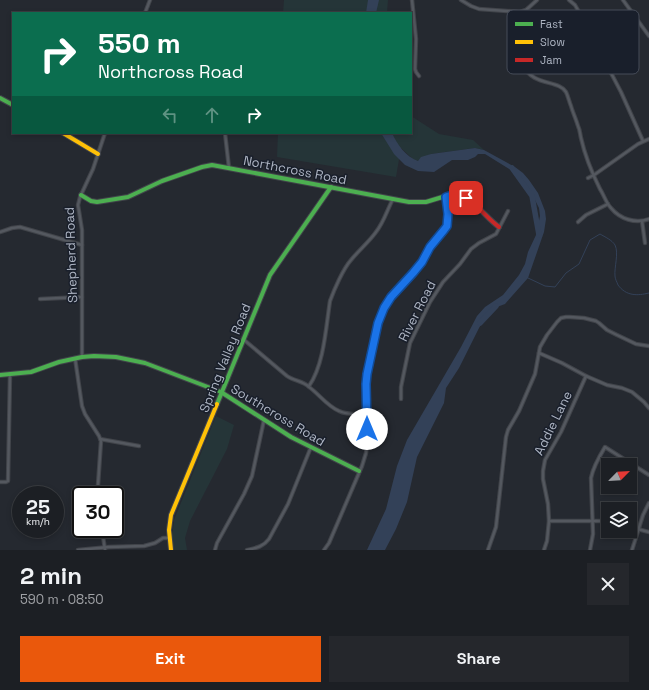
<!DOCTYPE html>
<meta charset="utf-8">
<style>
body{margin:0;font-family:"Space Grotesk",sans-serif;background:#25272c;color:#f1f3f6;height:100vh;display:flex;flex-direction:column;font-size:15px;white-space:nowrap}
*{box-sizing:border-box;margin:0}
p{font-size:13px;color:#a0a2a6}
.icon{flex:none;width:22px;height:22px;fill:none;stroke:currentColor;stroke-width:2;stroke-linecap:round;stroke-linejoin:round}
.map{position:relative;height:550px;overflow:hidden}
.drawer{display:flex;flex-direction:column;background:#1c1f24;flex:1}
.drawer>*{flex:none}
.top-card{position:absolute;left:12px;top:12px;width:400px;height:122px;border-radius:0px;box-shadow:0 2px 6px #0003,0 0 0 1px #3a3d41;background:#0b6e4f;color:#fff;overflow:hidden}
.needle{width:26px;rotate:66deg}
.buttons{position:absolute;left:601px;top:458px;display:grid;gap:8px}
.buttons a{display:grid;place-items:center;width:36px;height:36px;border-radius:0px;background:#1c1f24;box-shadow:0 2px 6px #0003,0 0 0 1px #3a3d41;font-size:20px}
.speed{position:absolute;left:12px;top:486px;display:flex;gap:8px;font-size:20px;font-weight:700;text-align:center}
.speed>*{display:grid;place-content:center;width:52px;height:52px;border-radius:50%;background:#1c1f24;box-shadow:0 2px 6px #0003,0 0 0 1px #3a3d41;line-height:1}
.speed small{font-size:10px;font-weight:400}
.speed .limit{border:2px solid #111;border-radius:6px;background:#fff;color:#111}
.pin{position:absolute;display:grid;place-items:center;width:34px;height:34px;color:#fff;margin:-17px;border-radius:8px;box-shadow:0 2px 6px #0006}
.me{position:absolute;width:44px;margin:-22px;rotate:0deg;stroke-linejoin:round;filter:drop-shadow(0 0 3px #0008)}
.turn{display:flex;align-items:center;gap:14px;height:84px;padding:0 20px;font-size:18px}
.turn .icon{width:52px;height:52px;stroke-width:2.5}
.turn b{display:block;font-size:28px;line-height:34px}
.lanes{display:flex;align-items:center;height:38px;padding:0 20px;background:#0003;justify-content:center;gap:20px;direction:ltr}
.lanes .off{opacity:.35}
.round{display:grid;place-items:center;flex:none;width:42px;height:42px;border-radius:0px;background:#25272c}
.overview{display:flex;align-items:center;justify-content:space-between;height:68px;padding:0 20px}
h1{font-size:24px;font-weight:700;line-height:30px}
.action{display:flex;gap:8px;margin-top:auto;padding:8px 20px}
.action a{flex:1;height:46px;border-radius:0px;background:#ea580c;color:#fff;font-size:16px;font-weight:700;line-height:46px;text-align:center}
.action a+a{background:#25272c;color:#f1f3f6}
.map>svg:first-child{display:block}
.green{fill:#253538}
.water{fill:#334158}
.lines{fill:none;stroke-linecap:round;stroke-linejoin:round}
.stream{stroke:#334158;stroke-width:1}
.river{stroke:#334158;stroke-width:5.5}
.street-casing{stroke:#41444a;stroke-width:4.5}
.fast-casing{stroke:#41444a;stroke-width:6}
.slow-casing{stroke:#41444a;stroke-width:6}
.jam-casing{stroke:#41444a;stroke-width:6}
.street{stroke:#54585f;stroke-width:2.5}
.fast{stroke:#4caf50;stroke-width:4}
.slow{stroke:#ffc107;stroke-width:4}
.jam{stroke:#c62828;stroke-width:4}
.route-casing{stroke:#114b97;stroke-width:10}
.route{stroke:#1a73e8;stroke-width:7}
.labels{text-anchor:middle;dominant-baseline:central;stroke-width:3;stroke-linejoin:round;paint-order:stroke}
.street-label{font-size:13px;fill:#aeb5c3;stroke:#191f2b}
.key{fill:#191f2b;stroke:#464c59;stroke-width:1}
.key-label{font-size:11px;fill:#aeb5c3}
</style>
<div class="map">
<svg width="649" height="550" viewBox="0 0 649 550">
<rect width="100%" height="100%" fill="#252930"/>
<!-- green -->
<g class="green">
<path d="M284 0H388L387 13H283Z"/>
<path d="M411 116 439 134 473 140 484 150 475 148 431 154 418 161 413 159 401 148 396 177 277 157 278 133H411Z"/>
<path d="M216 416 234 425 227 449 190 521 185 538 187 550H173L172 538 174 520Z"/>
</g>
<!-- water -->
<g class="water">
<path d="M368 0H379L376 13H366Z"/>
<path d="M381 133H392C397 144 406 157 418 161L421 157 431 154 475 148 484 150 515 167 523 173 529 180 538 193 545 211 546 219 544 232 528 278 505 304 497 307 488 313 479 328 459 368 446 388 444 403 417 457 407 502 396 529 385 550H367L386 509 397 466 407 440 461 347 477 316 485 307 503 295 519 275 525 264 528 252 536 235 540 216 539 208 529 188 520 176 511 170 485 154H478L475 157 468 160H452L434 172 418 171 405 165 394 154Z"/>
</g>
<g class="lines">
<!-- stream -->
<path class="stream" d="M528 278 545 286 555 287 566 273 579 264 590 240 600 234C605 237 612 240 615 245 619 253 614 268 615 276 615 279 617 282 618 285 626 296 637 296 649 293"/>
<!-- river -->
<g class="river">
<path d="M512 168 532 196 539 235"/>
<path d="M480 323 496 306"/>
</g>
<defs>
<g id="street">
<path d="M412 0 416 39 415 69 416 72 419 76"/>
<path d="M461 0 471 6 479 9 520 12 526 10 537 0"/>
<path d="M569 0 575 5 579 12 621 92 643 141"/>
<path d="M623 0 649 36"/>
<path d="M522 12C524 18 527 23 527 30 526 42 518 53 523 65 533 87 558 79 566 92 568 96 569 101 571 106 573 113 576 119 578 126 580 130 580 134 581 138 585 156 592 173 600 189 604 195 606 203 611 208 620 219 635 224 649 219"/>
<path d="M145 13 150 0"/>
<path d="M225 133 229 168"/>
<path d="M588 178 594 175 638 144 649 139"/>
<path d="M642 221 645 243"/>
<path d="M578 222 586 215 608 204"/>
<path d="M0 232 12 228 20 227 82 245"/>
<path d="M40 299 82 297"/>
<path d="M243 339 287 376C294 381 303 381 309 387 319 394 327 406 339 411 347 415 358 414 367 415"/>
<path d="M539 353 562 363 586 376 607 385 622 388 632 392 644 402 649 408"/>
<path d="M82 357V230L78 205 80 197 93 169 105 133"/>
<path d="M75 358 82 406 85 414 99 436 101 441 98 485 99 495"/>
<path d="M309 386C324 365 326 327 330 301 334 290 343 269 351 260 359 250 369 242 376 232 384 222 387 210 393 199"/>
<path d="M401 399V387L410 343 430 302 443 282 460 264 471 249 479 243 496 234 508 211"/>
<path d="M100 439 139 446"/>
<path d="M0 482H6L8 481 10 375"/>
<path d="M549 521H608"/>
<path d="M630 527 649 532"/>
<path d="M102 529 105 550"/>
<path d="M78 550 109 547 144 546 155 543 163 538H169"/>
<path d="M215 550 217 543 244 494 252 476 264 420"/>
<path d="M247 550C256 548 263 547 269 539L288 504 311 447"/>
<path d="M324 550 329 543 362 466 366 453 367 444 366 384 367 374 378 323 383 308 391 297 413 273 422 262 431 247 444 230 447 226 448 214 446 197"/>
<path d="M488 550 496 527 506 437 508 430 519 411 535 374 540 347 547 335 557 322 561 318 566 317H570L584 318 596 321 599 323 607 330 617 335 636 344 649 346"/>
<path d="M544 550 547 541 549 521 548 504 543 479V471L545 460 561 432 586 376"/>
<path d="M590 550 593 534 591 478C593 467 599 457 605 447L649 475"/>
<path d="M632 550 643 515 649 503"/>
</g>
<g id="fast">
<path d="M0 98 13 105"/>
<path d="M81 195 91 201 97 202 128 197 162 181 202 167 212 165 409 202H426L449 195H459"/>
<path d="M0 375 31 372 59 362 82 357 94 356 116 357 145 363 221 392 291 437 359 471"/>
<path d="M217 404 270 275 331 187"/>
</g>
<g id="slow">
<path d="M63 133 98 154"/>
<path d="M171 550 169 530 171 515 217 404"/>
</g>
<path id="jam" d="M459 195C476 201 485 217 499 227"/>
</defs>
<!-- street casing -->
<use href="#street" class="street-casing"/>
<!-- fast casing -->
<use href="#fast" class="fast-casing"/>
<!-- slow casing -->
<use href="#slow" class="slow-casing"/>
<!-- jam casing -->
<use href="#jam" class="jam-casing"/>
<!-- street -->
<use href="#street" class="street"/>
<!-- fast -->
<use href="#fast" class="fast"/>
<!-- slow -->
<use href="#slow" class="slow"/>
<!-- jam -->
<use href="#jam" class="jam"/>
</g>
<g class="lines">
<defs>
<path id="route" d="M367 429 366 384 367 374 378 323 384 308 391 297 413 273 422 262 430 247 444 230 447 226 448 214 446 197C453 194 459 194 466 198"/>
</defs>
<!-- route casing -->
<use href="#route" class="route-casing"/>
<!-- route -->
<use href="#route" class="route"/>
</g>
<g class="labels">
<!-- street labels -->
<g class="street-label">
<text transform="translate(295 170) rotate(11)">Northcross Road</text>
<text transform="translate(71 255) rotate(-92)">Shepherd Road</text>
<text transform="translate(417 311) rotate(-63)">River Road</text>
<text transform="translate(225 358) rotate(-68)">Spring Valley Road</text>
<text transform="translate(278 415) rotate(31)">Southcross Road</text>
<text transform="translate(553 423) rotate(-64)">Addie Lane</text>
</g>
</g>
<!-- legend -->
<rect x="507" y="10" width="132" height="64" rx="6" class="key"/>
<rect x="515" y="22" width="18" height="4" fill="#4caf50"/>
<rect x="515" y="40" width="18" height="4" fill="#ffc107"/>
<rect x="515" y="58" width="18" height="4" fill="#c62828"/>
<g class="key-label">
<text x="540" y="28">Fast</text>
<text x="540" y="46">Slow</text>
<text x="540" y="64">Jam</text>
</g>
</svg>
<div class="buttons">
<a><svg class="needle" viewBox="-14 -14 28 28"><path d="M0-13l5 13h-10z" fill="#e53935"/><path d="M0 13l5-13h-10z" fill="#a0a2a6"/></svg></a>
<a><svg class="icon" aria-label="layers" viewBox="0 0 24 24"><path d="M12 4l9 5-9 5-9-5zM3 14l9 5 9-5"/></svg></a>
</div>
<div class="speed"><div>25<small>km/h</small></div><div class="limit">30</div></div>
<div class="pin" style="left:466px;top:198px;background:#d93025"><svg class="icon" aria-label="arrive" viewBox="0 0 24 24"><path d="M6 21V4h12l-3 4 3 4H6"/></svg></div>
<svg class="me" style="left:367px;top:429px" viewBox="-20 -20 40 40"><circle r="19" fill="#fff"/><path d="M0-13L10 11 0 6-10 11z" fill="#1a73e8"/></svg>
<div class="top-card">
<div class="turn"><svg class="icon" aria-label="right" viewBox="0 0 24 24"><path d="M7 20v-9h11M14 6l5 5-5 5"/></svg><div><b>550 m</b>Northcross Road</div></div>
<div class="lanes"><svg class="icon off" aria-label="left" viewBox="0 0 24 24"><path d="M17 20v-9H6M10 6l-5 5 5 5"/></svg><svg class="icon off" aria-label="ahead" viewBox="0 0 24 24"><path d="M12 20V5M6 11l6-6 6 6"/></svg><svg class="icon" aria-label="right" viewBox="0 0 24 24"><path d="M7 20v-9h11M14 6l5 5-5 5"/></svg></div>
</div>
</div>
<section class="drawer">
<div class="overview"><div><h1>2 min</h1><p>590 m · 08:50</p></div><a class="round"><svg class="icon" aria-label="close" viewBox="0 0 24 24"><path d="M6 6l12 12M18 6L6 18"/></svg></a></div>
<div class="action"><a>Exit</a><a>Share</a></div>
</section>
